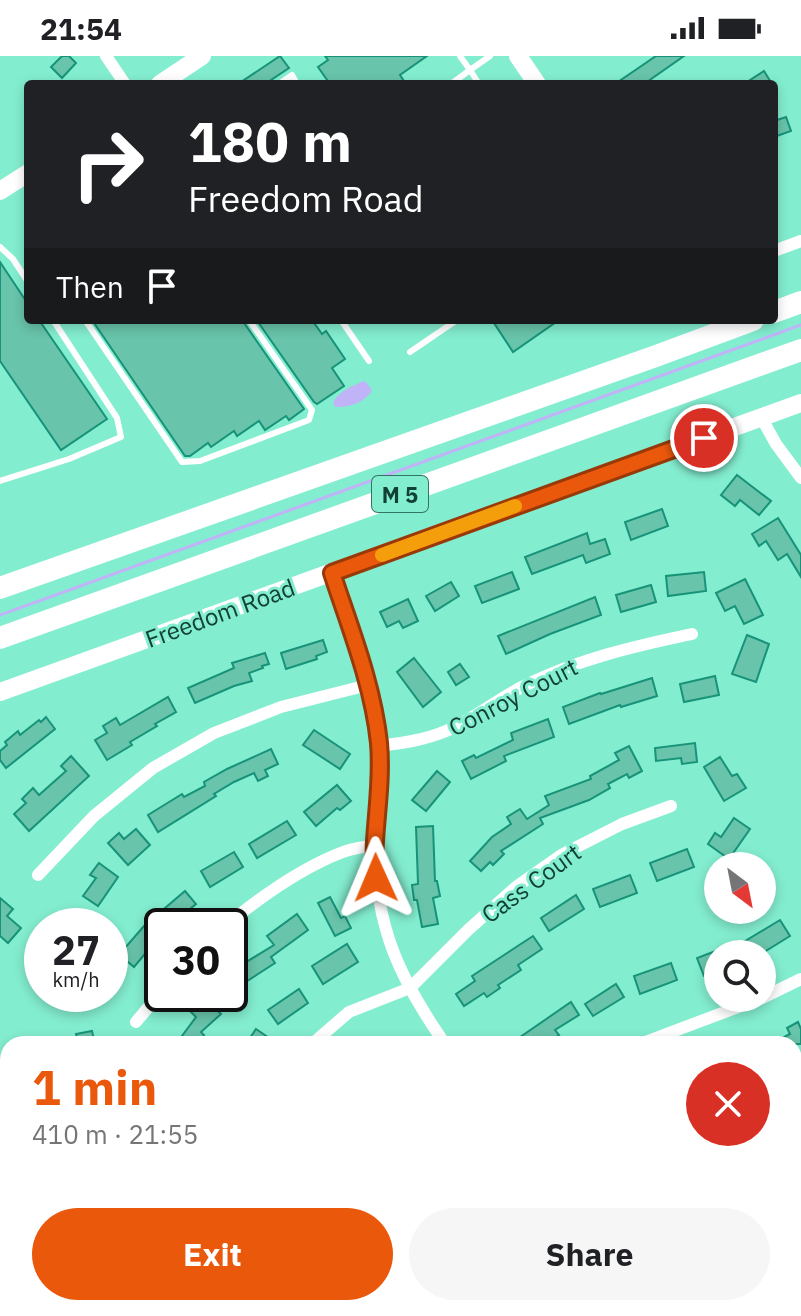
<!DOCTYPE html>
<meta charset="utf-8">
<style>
body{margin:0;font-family:"IBM Plex Sans",sans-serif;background:#f6f6f6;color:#202124;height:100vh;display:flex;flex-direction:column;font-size:30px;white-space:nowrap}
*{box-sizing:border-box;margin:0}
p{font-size:26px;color:#757577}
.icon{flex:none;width:44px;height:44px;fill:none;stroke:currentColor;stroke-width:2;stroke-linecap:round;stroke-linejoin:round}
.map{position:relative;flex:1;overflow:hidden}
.panel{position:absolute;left:0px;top:980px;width:802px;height:280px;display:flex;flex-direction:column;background:#fff;border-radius:24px 24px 0 0;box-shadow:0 4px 12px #0003}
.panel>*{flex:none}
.top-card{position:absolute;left:24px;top:24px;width:754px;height:244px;border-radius:8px;box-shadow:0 4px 12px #0003;background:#202124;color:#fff;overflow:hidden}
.needle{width:52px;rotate:148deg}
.buttons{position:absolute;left:704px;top:796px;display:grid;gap:16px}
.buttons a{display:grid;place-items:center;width:72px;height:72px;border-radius:50%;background:#fff;box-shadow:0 4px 12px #0003;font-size:40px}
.speed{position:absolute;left:24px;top:852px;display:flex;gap:16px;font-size:40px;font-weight:700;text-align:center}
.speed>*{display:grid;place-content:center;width:104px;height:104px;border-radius:50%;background:#fff;box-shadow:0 4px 12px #0003;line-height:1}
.speed small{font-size:20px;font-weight:400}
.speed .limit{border:4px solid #111;border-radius:12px;background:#fff;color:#111}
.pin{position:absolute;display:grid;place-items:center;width:68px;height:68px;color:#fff;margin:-34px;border:4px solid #fff;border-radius:50%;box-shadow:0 2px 8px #0007}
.me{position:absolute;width:88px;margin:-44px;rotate:359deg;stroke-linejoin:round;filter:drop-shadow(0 0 6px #0008)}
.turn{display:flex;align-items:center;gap:28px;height:168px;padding:0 32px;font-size:36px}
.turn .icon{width:104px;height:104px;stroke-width:2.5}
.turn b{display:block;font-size:56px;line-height:68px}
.then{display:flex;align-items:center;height:76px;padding:0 32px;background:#0003;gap:16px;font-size:30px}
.round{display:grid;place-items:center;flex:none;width:84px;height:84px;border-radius:42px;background:#f6f6f6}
.summary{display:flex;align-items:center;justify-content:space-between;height:136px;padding:0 32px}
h1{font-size:48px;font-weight:700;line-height:60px;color:#ea580c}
.action{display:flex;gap:16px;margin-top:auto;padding:16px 32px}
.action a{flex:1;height:92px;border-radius:48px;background:#ea580c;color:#fff;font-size:32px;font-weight:700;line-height:92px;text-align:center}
.action a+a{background:#f6f6f6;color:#202124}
.status{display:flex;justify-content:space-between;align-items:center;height:56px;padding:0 40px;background:#fff;direction:ltr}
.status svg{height:22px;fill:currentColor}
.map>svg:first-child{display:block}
.water{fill:#c1b3f8}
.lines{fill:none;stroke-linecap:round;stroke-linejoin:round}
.stream{stroke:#c1b3f8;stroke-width:3}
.building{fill:#68c4aa;stroke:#179379;stroke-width:2}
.lane{stroke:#fff;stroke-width:6}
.street{stroke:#fff;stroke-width:12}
.secondary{stroke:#fff;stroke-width:18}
.highway{stroke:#fff;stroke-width:22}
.route-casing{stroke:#983908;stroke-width:20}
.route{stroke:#ea580c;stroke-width:14}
.slow{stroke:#f59e0b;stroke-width:14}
.labels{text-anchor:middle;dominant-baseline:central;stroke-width:6;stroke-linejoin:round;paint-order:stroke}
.shield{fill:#83edcf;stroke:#337462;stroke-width:2}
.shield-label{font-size:22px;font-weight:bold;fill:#114034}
.street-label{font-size:24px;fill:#114034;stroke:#83edcf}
</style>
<div class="status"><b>21:54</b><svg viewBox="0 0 49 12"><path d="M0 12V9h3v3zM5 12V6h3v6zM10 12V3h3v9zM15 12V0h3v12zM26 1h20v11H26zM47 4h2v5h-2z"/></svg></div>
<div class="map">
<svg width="801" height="1260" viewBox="0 0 801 1260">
<rect width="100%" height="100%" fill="#83edcf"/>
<!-- water -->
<path class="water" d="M365 325 372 334C366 346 349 352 335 351L333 346C340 335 353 329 365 325Z"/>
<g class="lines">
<!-- stream -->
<path class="stream" d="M0 559 801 269"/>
</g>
<!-- building -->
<g class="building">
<path d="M62 0H69L76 7 62 22 51 11Z"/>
<path d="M280 0 289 12 265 28H238Z"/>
<path d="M325 0H427L400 19 406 28H330L318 11 328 4Z"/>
<path d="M656 0H684L644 28H615Z"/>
<path d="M764 15 772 28H744Z"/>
<path d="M786 61 791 75 774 81V65Z"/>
<path d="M0 206 28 248V264H39L107 363 61 394 0 305Z"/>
<path d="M92 264H242L304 353 289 364 286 360 265 374 259 365 237 380 234 375 211 391 208 387 190 400H185Z"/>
<path d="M261 264H312L322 278 326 275 345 303 332 312 344 330 317 348 314 346 258 266Z"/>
<path d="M492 264H559L513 296Z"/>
<path d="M737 419 771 445 759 459 740 444 735 450 721 439Z"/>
<path d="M662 453 668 470 631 484 625 466Z"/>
<path d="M778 462 801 499V521L787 498 778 504 766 485 759 490 752 478Z"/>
<path d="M587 477 590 488 605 483 610 498 586 507 583 499 532 518 525 501Z"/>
<path d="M512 516 519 533 482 547 475 530Z"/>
<path d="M704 516 706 535 668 540 666 520Z"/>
<path d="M745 523 763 559 744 568 735 550 725 555 716 537Z"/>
<path d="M451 526 459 540 435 555 426 540Z"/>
<path d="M651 529 656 546 621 556 616 539Z"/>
<path d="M595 541 601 559 550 578 506 598 498 580Z"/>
<path d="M408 543 418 565 403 572 399 565 387 571 380 556Z"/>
<path d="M747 579 769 588 756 626 732 618Z"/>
<path d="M323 584 327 596 316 600 317 603 286 613 281 597Z"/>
<path d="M265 597 269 608 262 610 263 612 249 617 252 625 234 630 195 647 188 632 234 612 232 607Z"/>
<path d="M414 602 441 636 423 651 397 616Z"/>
<path d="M460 608 469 621 456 629 448 616Z"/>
<path d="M715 620 719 639 684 646 680 628Z"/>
<path d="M652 622 657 640 621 651 620 649 569 668 563 651 600 637 601 638Z"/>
<path d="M168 641 176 656 155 668 157 670 130 686 132 689 107 704 95 684 107 677 103 670 116 662 120 669Z"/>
<path d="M46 661 55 673 6 712 0 704V695L7 689 5 686 18 675 20 679 39 664 41 666Z"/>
<path d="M548 663 554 681 504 700 506 705 471 723 462 705 474 699 476 702 513 684 511 677Z"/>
<path d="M314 674 350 698 340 713 303 689Z"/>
<path d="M695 687 697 706 682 708 681 702 656 705 655 692Z"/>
<path d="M629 690 642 715 629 722 627 718 608 728 610 732 589 744 540 762 543 768 501 795 504 798 493 809 490 806 481 815 470 805 492 781 511 768 507 761 520 753 527 763 549 749 545 740 591 723 590 720 619 704 615 697Z"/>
<path d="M271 693 278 708 265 714 268 720 258 725 254 717 234 726 214 738 216 740 158 776 148 759 182 738 184 741 205 730 204 726 227 713Z"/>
<path d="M71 700 89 720 29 775 14 758 26 747 22 743 33 732 39 739 66 715 61 710Z"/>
<path d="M720 701 732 720 737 718 746 732 724 745 704 711Z"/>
<path d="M437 715 450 726 426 755 412 744Z"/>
<path d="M337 729 351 745 340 754 337 752 316 770 304 756Z"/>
<path d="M734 762 750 773 729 803 708 788 715 777 721 781Z"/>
<path d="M287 765 296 779 257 802 249 788Z"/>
<path d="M433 770 435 825H437L440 840 433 842 438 868 422 871 417 844H414L412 829 418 828 416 771Z"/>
<path d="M136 773 150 789 128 809 108 787 119 777 124 783Z"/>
<path d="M687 793 694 811 657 825 650 807Z"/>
<path d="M234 796 243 811 210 831 201 815Z"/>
<path d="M99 807 118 821 98 850 83 840 96 822 90 819Z"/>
<path d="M630 819 637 837 600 851 593 833Z"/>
<path d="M185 835 196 848 169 870H146L159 881 134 911 128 906 110 930V909L144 870Z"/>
<path d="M576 839 584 853 549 875 541 862Z"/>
<path d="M330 841 341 862 345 860 351 872 335 880 318 847Z"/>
<path d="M0 842 13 853 7 860 21 872 8 887 0 880Z"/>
<path d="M75 856 87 870H59Z"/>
<path d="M297 858 308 874 271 901 275 907 238 931 230 938V916L274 889 267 880Z"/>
<path d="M780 864 790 880 761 898H718V914L704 920 697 902 734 888 735 891Z"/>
<path d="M533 880 542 893 518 909 521 914 498 929 500 932 487 941 484 937 464 950 456 938 475 925 472 920Z"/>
<path d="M347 888 358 906 323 928 312 910Z"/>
<path d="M671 907 677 924 640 938 634 920Z"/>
<path d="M616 928 624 941 593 960 585 948Z"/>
<path d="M299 933 308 947 278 968 268 954Z"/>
<path d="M204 938H230L215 952 221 958 201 976 204 979 197 988H176L196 961 188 953Z"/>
<path d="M571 946 579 959 555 974 559 979 548 986 545 982 537 988H510Z"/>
<path d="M798 966 801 973V988H771L790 978 787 972Z"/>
<path d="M256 973 278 988H246Z"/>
<path d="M92 975 95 988H79L76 978Z"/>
</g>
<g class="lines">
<!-- lane -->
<g class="lane">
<path d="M279 28 292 19 297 28"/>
<path d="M451 28 470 14 460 0"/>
<path d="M479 28 470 14 490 0"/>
<path d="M0 191 13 203 28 226"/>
<path d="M85 264 182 406 200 405 309 364 312 354 249 264"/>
<path d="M341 264 369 305"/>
<path d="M410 296 457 264"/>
<path d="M0 425 69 403 121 381 117 362 53 264"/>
<path d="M0 1086 8 1098"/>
<path d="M0 1143 8 1129"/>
<path d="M83 1260 85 1252"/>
</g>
<!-- street -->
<g class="street">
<path d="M106 0 125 28"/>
<path d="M774 195 801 185"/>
<path d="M761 361 776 388 801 422"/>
<path d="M332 517C350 572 373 628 379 687 383 722 375 756 375 790 375 871 400 923 445 988"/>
<path d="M379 690C402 687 425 684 446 675 474 663 499 642 526 629 579 603 635 590 692 578"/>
<path d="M38 819 94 760 153 712 214 677 281 651 368 629"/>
<path d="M225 870C258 843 303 811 343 796 353 792 365 791 375 789"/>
<path d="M762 942 801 923"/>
<path d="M136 966 162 935"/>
<path d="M312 988 349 956 410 932 468 874 516 831 563 798 622 768 671 750"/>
<path d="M640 988 762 942"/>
<path d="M794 1150 801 1145"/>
<path d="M364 1252 371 1260"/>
<path d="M596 1252 600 1260"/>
<path d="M779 1252 784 1260"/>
<path d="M614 1260 627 1252"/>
</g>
<!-- secondary -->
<g class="secondary">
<path d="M518 0 537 28"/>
<path d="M160 28 202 0"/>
<path d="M0 135 28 117"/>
<path d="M0 636 801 347"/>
</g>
<!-- highway -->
<g class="highway">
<path d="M774 256 801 246"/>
<path d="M0 532 656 300 753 264"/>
<path d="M0 582 801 294"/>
</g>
</g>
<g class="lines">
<defs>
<path id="route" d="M376 822C375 810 374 797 375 785 377 753 382 720 379 687 373 629 350 572 332 517L704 382"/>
</defs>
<!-- route casing -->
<use href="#route" class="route-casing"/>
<!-- route -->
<use href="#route" class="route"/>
<!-- slow -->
<path class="slow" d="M382 499 515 450"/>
</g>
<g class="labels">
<!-- shield labels -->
<rect class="shield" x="372" y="420" width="56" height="36" rx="6"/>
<g class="shield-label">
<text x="400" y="438">M 5</text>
</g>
<!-- street labels -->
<g class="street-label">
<text transform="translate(220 557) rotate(-20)">Freedom Road</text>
<text transform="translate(513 641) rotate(-27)">Conroy Court</text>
<text transform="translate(531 827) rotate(-36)">Cass Court</text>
</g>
</g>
</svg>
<div class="buttons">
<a><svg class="needle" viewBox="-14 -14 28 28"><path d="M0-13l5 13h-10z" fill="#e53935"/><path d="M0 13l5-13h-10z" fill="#757577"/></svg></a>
<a><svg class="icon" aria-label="search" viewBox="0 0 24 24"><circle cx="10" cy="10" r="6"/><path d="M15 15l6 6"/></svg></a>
</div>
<div class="speed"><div>27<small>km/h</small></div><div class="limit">30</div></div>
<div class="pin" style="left:704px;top:382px;background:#d93025"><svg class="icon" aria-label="arrive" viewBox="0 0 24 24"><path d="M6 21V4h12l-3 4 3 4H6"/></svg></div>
<svg class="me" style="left:376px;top:822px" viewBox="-20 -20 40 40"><path d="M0-17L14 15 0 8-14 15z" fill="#ea580c" stroke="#fff" stroke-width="4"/></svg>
<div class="top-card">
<div class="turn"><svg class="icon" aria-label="right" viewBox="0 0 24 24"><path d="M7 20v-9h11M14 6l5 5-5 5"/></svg><div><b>180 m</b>Freedom Road</div></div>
<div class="then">Then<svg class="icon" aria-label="arrive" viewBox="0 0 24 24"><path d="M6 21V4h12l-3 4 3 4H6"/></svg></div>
</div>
<section class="panel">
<div class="summary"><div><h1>1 min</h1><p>410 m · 21:55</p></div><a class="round" style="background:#d93025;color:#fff"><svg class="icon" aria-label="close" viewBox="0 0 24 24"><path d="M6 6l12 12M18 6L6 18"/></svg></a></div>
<div class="action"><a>Exit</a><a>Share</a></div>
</section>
</div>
